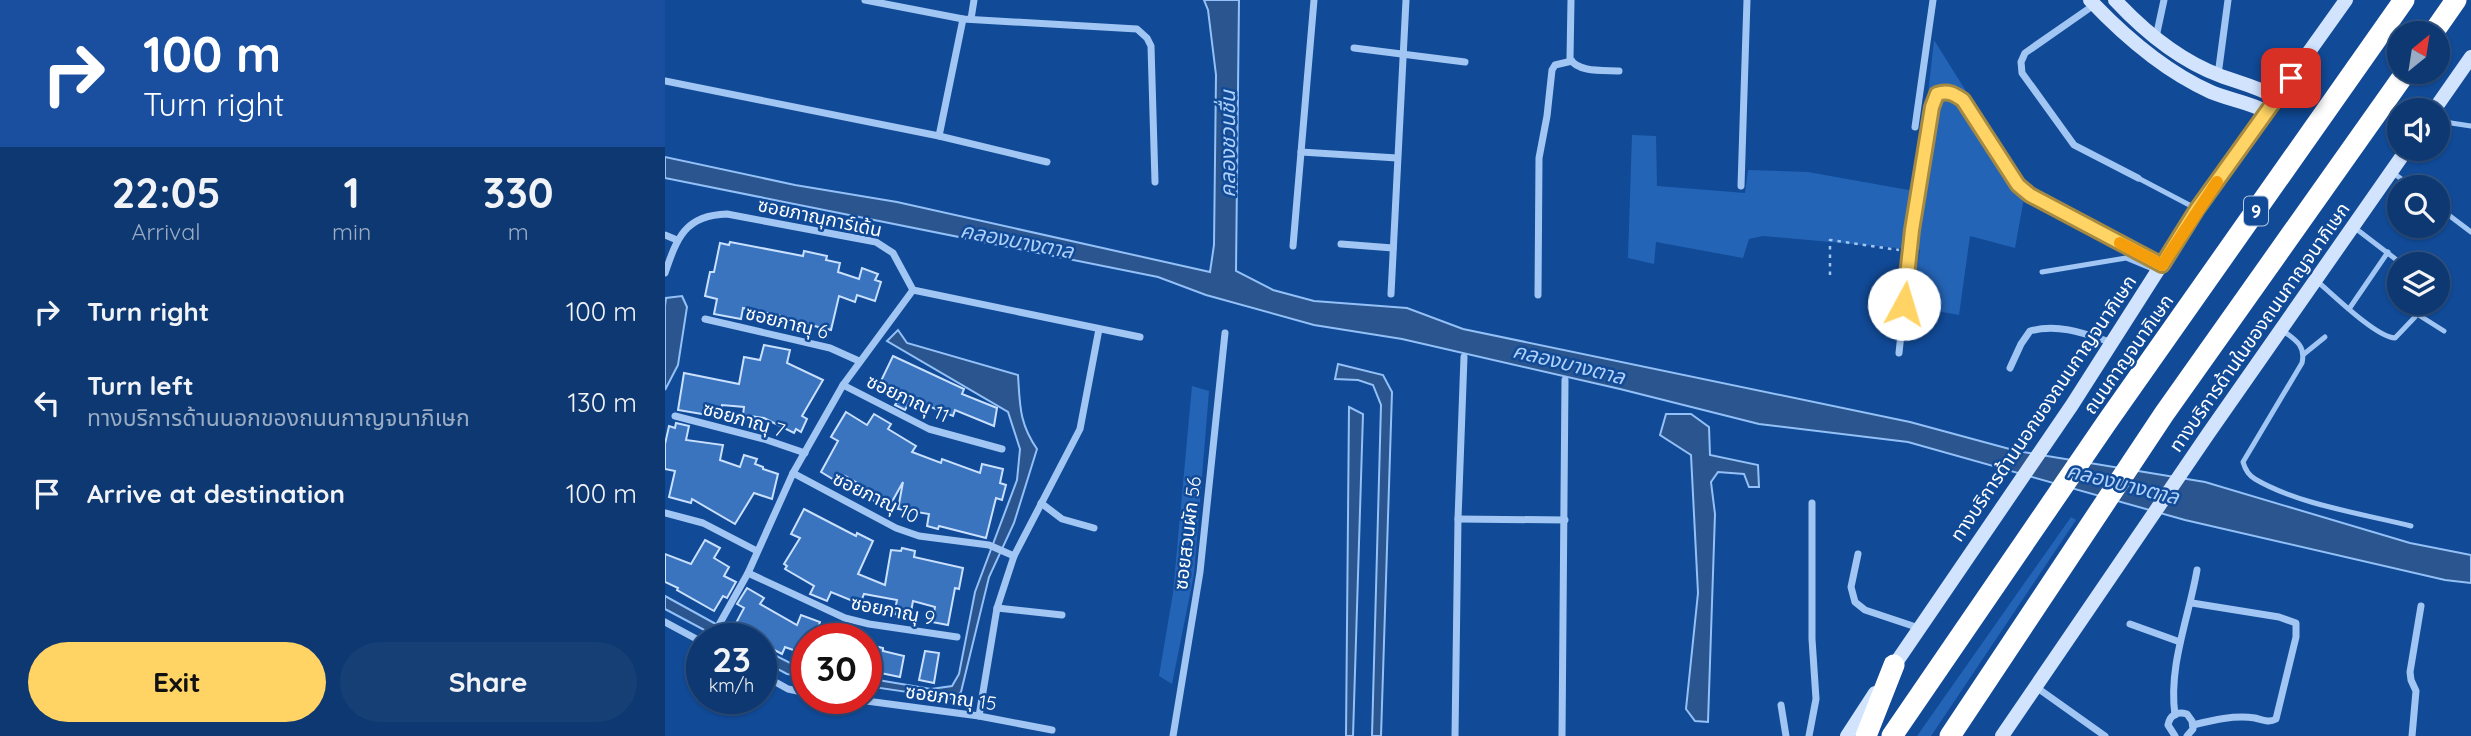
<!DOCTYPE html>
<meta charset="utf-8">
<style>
body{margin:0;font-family:Quicksand,"Noto Sans Thai",sans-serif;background:#163f76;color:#f1f3f6;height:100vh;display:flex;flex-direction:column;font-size:26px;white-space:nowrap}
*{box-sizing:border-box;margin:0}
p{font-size:23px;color:#9aacc3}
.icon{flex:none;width:38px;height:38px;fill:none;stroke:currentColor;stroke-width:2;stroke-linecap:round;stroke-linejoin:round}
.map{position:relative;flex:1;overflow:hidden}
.sheet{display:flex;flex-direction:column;background:#0d3871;width:665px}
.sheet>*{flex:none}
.top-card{background:#1a4fa0;color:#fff;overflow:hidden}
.needle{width:46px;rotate:30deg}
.tools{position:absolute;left:1722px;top:21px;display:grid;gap:14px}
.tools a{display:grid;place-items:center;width:63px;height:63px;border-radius:50%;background:#0d3871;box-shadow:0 2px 5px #0004,0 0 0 2px #2d5284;font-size:35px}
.speed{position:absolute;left:21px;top:623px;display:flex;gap:14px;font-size:35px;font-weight:700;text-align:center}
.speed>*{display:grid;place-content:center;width:91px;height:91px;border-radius:50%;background:#0d3871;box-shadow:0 2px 5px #0004,0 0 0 2px #2d5284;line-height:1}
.speed small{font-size:18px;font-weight:400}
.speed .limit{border:10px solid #d22;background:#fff;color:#111}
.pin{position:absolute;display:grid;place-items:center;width:60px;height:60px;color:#fff;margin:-30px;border-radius:14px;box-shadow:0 4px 10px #0006}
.me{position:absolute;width:77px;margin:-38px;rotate:6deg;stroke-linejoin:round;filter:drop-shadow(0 0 5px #0008)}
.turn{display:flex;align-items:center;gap:24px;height:147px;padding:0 28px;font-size:32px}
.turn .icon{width:91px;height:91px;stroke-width:2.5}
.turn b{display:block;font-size:49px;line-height:60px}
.eta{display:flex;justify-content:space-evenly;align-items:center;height:119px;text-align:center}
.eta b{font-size:42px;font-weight:700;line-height:49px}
.button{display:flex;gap:14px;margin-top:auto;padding:14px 28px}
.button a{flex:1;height:80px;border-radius:42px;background:#ffd464;color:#111;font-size:28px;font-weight:700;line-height:80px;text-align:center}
.button a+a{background:#163f76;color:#f1f3f6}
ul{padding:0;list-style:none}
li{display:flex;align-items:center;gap:21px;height:91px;padding:0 28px}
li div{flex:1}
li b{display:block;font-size:26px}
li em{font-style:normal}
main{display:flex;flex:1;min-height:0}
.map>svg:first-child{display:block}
.green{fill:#2464b6}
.water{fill:#2b558e;stroke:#93c0f7;stroke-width:2}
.building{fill:#3a74bf;stroke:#c9e0fe;stroke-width:2}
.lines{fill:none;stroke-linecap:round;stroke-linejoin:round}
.path{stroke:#a1c6f3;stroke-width:2.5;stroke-dasharray:3.5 5;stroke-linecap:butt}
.lane{stroke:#a1c6f3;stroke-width:5}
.street{stroke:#a1c6f3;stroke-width:7}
.secondary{stroke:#d1e3fd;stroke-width:14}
.highway{stroke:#fff;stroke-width:21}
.route-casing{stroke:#a68a41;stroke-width:18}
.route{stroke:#ffd464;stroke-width:12}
.slow{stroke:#f59e0b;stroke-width:12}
.labels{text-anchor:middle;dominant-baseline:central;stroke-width:5;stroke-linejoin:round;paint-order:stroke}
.shield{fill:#114a97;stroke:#b8c9e0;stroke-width:2}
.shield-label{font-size:18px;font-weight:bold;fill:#fff}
.street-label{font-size:19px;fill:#fff;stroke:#114a97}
.water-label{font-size:21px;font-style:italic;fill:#aed0fa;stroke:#114a97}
</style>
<main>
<section class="sheet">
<div class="top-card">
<div class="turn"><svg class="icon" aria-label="right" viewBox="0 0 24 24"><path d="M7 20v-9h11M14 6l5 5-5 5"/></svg><div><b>100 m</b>Turn right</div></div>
</div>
<div class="eta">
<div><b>22:05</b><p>Arrival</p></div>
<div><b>1</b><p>min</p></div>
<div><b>330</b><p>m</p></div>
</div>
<ul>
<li><svg class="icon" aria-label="right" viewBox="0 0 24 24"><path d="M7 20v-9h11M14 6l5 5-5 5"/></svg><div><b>Turn right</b></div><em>100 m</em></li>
<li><svg class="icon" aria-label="left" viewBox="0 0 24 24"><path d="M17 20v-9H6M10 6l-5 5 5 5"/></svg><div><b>Turn left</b><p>ทางบริการด้านนอกของถนนกาญจนาภิเษก</p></div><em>130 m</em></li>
<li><svg class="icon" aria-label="arrive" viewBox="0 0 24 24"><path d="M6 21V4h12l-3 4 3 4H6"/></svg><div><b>Arrive at destination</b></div><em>100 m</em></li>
</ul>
<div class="button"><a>Exit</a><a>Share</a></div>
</section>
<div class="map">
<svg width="1806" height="736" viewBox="0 0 1806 736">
<rect width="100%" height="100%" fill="#114a97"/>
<!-- green -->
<g class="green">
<path d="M1269 40 1361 187 1350 248 1305 236 1294 315 1245 306 1255 250 1098 236 1084 239 1078 258 991 242 989 264 963 258 967 135 991 136 992 186 1080 193 1083 170 1143 172 1249 191 1259 131Z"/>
<path d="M527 386 544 391 529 574 507 684 494 676 508 593Z"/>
<path d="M1406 517 1411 520 1266 736H1252Z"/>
</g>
<!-- water -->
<g class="water">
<path d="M539 0H574L571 271 608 290 649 301 742 308 798 329 1245 422 1352 451 1540 482 1745 543 1806 555V583L1780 580 1520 520 1243 442 1094 424 955 389 737 339 649 325 541 295 493 277 0 178V157L130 185 232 202 545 272 549 245 551 75 543 10Z"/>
<path d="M17 296 22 307 13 365 0 390V306L1 298Z"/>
<path d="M233 330 242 343 353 375C355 405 354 423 372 449L349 523 324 577 296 692 290 699 201 686V678L266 689 287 686 294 674 310 592 352 480 355 449 343 412 222 341Z"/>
<path d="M673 364 718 375 727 392 716 736H707L716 405 708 385 693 380 670 379Z"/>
<path d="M684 407 698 414 688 736H681Z"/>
<path d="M1001 414H1026L1044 427 1045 455 1093 465 1094 487H1084L1079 474 1053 472 1046 482 1050 514 1043 722 1030 721 1021 709 1033 593 1026 455 995 435Z"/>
<path d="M0 596 78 639H56L0 609Z"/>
<path d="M96 648 131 666 142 668V677L122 674 96 660Z"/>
</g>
<!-- building -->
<g class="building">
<path d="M65 242 138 256 139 251 162 256 161 260 175 263 173 272 194 279 197 268 213 274 210 280 216 282 210 301 192 295 190 302 174 296 166 330 120 319 121 317 78 308 76 319 49 314 52 299 40 296 45 272H49L55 243 64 245Z"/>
<path d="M99 345 125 350 122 363 158 380 137 416 142 419 136 432 131 429 129 433 99 418 78 415 79 407 57 405 55 417 13 410 19 373 74 384 79 357 95 360Z"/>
<path d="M228 356 299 389 297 394 332 408 329 426 290 410 288 416 246 399 240 410 230 405 235 396 214 385Z"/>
<path d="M181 412 202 425 209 414 226 424 223 429 251 446 247 452 276 463 277 459 315 473 317 464 338 469 335 483 341 485 337 500 331 498 321 538 274 526 273 529 262 526 264 514 233 509 238 482 223 509 197 494 201 488 180 476 176 484 156 472 173 441 166 437Z"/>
<path d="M11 423 24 426 21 440 58 445 55 460 75 467 79 455 92 459 90 464 98 467V469L113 474 107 499 89 493 70 524 27 499 26 503 4 497 10 471 0 469V444L4 426 10 428Z"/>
<path d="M139 509 191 536 192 533 208 541 193 574 220 585 226 550 236 551 237 548 250 551 249 557 298 568 294 589 290 588 283 625 267 622 270 607 248 601 245 617 229 614 232 600 199 594 195 604 166 592 162 601 145 594 149 586 120 569 122 566 119 564 135 538 126 534Z"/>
<path d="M40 540 55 548 49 558 64 567 59 576 71 582 62 598 58 596 49 611 12 590 13 588 0 582V554L26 564Z"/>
<path d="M82 588 99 598 95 604 132 625 136 615 155 622 149 639H142V655L120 647 117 654 98 644 101 640 71 623 79 608 72 604Z"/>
<path d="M201 644 218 648V651L239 656 235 677 201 670Z"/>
<path d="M260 651 274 653 269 683 254 680Z"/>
</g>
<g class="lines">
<!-- path -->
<path class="path" d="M1165 275V240L1234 250"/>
<!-- lane -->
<g class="lane">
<path d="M1773 121 1806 126"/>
<path d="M1727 172 1747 187"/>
<path d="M1473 178 1532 209"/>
<path d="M1773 207 1806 232"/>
<path d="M1690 228 1737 264"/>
<path d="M1377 272 1461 258 1490 270"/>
<path d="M1652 281C1667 294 1712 338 1730 338L1750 317 1757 303"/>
<path d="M1684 309 1723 252"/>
<path d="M1752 314 1779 331"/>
<path d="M1617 330C1630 340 1641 345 1637 363L1578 462C1580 469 1583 475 1590 479 1632 504 1698 514 1746 526"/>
<path d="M1639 354 1660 337"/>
</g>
<!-- street -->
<g class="street">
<path d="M200 0 298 19 472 29 482 38 486 46 490 182"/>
<path d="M906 0 905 59C914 73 939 70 954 71"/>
<path d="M1429 5 1360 53 1356 62 1357 73 1409 145 1473 178"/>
<path d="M306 19 309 0"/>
<path d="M1491 37 1499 0"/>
<path d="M689 48 800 62"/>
<path d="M1553 75 1563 0"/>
<path d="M0 81 274 136 382 162"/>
<path d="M1250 127 1268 0"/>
<path d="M274 136 298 19"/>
<path d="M636 152 732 158"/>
<path d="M1076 186 1082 0"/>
<path d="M0 235 12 240"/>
<path d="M676 244 728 248"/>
<path d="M628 246 649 0"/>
<path d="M0 273C12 238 20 215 62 214L211 242 228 253 248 290 475 337"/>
<path d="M726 294 741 0"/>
<path d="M873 295 874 158 882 116 887 70 890 65 907 61"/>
<path d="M40 319 165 348 194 361"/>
<path d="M1234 353 1247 230 1267 107 1272 94C1283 90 1289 94 1298 100L1353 185 1365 195 1497 265"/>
<path d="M1345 368 1356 344 1365 331C1394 323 1421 334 1448 343"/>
<path d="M178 385 264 429 337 449"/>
<path d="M10 416 99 439 140 453"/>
<path d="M128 473 231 528 254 536 324 545 349 556"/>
<path d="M376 503 397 519 429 528"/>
<path d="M0 513 38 523 92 551"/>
<path d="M793 519 900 520"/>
<path d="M1193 554 1186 587 1190 602 1200 610 1254 628"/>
<path d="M83 573 180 618 204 624 292 637"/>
<path d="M1527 603 1614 617 1631 623V637L1611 719C1604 723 1598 720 1590 718 1569 715 1548 720 1528 725"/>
<path d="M332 608 397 615"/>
<path d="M0 622 37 642"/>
<path d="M1465 624 1515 642"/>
<path d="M46 639 83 573 128 473 178 385 248 290"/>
<path d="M96 674 123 689 142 693"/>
<path d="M1371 687 1440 736"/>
<path d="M179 698 314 716 387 730"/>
<path d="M1116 705 1121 736"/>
<path d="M1510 715C1503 666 1524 617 1532 570"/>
<path d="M314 716 332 608 349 556 415 429 434 329"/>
<path d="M508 736 535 572 560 333"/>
<path d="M790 736 793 519 799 357"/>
<path d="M897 736 900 380"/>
<path d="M1144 736 1151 699 1147 639V503"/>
<path d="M1510 736 1503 725C1505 715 1512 711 1522 714L1527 721 1528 729 1522 736"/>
<path d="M1747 736 1751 691 1746 680 1745 672 1756 606"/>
</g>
<!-- secondary -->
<g class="secondary">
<path d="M1425 0C1460 37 1499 71 1546 92 1565 100 1584 102 1602 112"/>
<path d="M1450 0C1479 31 1515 61 1556 76 1575 83 1594 87 1612 98"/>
<path d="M1769 110 1806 57"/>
<path d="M1226 670 1407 405 1532 209 1681 0"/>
<path d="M1182 736 1210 693"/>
<path d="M1337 736 1543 434 1742 149"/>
</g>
<!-- highway -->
<g class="highway">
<path d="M1768 33 1791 0"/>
<path d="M1201 736 1229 665"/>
<path d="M1227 736 1442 422 1739 0"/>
<path d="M1285 736 1499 414 1741 72"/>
</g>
</g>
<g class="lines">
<defs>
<path id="route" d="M1239 304 1247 230 1267 107 1272 94C1283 90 1289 94 1298 100L1353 185 1365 195 1497 265 1532 209 1626 78"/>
</defs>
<!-- route casing -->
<use href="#route" class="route-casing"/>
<!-- route -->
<use href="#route" class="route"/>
<!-- slow -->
<path class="slow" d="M1455 243 1497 265 1552 182"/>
</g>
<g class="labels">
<!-- shield labels -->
<rect class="shield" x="1579" y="196.5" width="24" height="29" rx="5"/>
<g class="shield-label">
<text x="1591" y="211">9</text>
</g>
<!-- street labels -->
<g class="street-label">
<text transform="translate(155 217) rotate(12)">ซอยภาณุการ์เด้น</text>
<text transform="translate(122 322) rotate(14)">ซอยภาณุ 6</text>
<text transform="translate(1594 327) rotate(-55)">ทางบริการด้านในของถนนกาญจนาภิเษก</text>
<text transform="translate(1463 354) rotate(-55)">ถนนกาญจนาภิเษก</text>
<text transform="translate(243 398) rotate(25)">ซอยภาณุ 11</text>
<text transform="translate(1378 408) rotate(-56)">ทางบริการด้านนอกของถนนกาญจนาภิเษก</text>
<text transform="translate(79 419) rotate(16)">ซอยภาณุ 7</text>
<text transform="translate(211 497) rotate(26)">ซอยภาณุ 10</text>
<text transform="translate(522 533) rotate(-83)">ซอยสวนผัก 56</text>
<text transform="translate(228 610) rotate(11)">ซอยภาณุ 9</text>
<text transform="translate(286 697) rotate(8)">ซอยภาณุ 15</text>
</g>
<!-- water labels -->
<g class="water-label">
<text transform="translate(562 144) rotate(-90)">คลองชวนชื่น</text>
<text transform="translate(352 240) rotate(11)">คลองบางตาล</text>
<text transform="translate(904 363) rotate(14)">คลองบางตาล</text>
<text transform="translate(1458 483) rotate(14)">คลองบางตาล</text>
</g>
</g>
</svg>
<div class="tools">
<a><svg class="needle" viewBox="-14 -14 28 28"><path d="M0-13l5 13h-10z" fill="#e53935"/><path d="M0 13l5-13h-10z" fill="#9aacc3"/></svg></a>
<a><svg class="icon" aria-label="sound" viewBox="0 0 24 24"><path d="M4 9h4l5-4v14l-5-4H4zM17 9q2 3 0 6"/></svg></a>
<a><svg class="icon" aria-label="search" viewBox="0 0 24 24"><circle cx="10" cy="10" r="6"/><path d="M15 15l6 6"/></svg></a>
<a><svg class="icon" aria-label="layers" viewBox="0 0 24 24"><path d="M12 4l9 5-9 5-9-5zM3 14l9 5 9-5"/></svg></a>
</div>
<div class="speed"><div>23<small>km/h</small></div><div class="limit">30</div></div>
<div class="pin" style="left:1626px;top:78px;background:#d93025"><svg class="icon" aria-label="arrive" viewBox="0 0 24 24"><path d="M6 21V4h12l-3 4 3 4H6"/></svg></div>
<svg class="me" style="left:1239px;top:304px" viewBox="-20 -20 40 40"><circle r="19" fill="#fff"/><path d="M0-13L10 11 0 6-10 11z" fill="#ffd464"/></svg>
</div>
</main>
